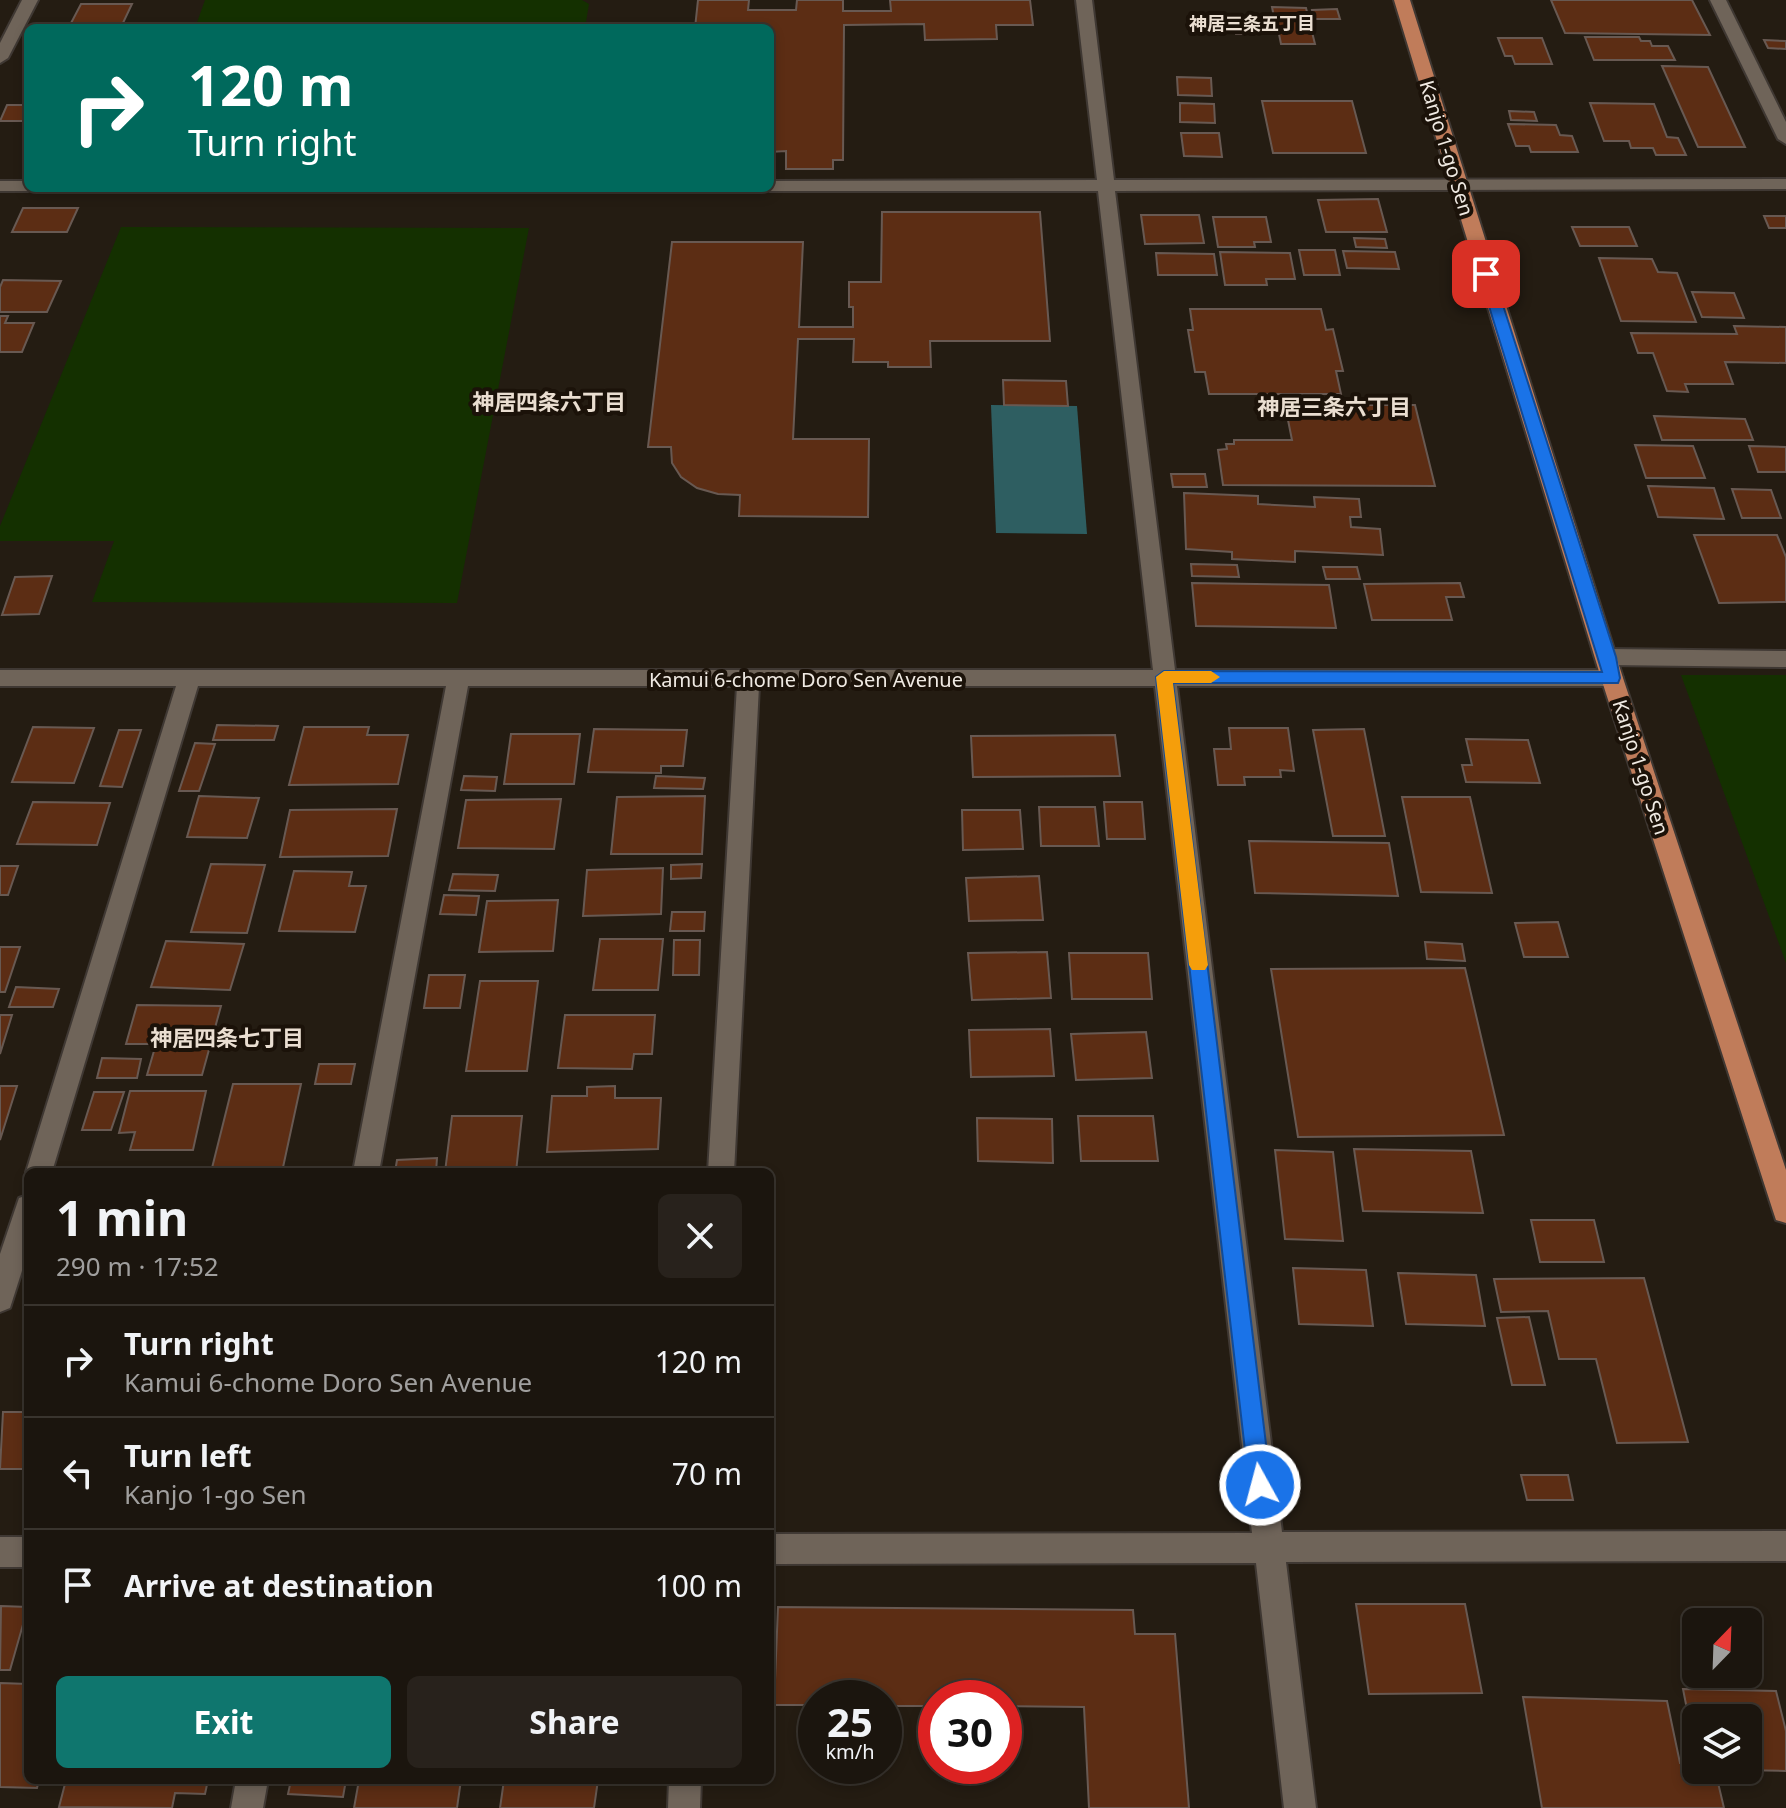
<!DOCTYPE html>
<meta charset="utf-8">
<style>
body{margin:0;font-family:"Noto Sans","Noto Sans JP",sans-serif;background:#28221c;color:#f1f3f6;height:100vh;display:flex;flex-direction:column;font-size:30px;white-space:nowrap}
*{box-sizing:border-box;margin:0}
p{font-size:26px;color:#a09f9e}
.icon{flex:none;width:44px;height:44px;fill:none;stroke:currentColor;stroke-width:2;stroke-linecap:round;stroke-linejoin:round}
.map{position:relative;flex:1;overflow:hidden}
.details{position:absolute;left:24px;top:1168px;width:750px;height:616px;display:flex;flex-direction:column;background:#1b150e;border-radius:12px;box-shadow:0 4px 12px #0003,0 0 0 2px #39342e}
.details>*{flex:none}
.top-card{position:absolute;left:24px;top:24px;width:750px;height:168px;border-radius:12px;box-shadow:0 4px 12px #0003,0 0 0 2px #39342e;background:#00695c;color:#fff;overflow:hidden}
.needle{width:52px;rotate:23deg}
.fabs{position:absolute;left:1682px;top:1608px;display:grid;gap:16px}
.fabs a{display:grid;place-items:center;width:80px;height:80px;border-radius:12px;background:#1b150e;box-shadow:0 4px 12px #0003,0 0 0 2px #39342e;font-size:40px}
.speed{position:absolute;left:798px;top:1680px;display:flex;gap:16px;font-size:40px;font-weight:700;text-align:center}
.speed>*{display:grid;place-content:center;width:104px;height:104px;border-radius:50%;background:#1b150e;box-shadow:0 4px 12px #0003,0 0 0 2px #39342e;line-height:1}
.speed small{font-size:20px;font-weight:400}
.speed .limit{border:12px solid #d22;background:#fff;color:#111}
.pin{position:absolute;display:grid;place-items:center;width:68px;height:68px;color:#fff;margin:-34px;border-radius:16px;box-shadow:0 4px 12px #0006}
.me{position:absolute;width:88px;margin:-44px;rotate:353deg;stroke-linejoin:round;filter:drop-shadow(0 0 6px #0008)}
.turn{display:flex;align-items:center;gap:28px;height:168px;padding:0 32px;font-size:36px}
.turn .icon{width:104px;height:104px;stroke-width:2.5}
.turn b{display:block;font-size:56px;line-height:68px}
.round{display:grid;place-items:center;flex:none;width:84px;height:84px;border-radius:12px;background:#28221c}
.headline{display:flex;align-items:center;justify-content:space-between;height:136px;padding:0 32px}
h1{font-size:48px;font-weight:700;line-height:60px}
.cta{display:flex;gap:16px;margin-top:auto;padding:16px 32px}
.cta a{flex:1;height:92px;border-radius:12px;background:#0f766e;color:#fff;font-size:32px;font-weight:700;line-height:92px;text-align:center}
.cta a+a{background:#28221c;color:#f1f3f6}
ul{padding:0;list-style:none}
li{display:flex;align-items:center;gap:24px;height:112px;padding:0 32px;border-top:2px solid #39342e}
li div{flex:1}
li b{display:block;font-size:30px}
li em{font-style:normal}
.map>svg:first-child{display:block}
.green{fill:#143000}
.water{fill:#2e5e61}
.building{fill:#5c2d14;stroke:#685952;stroke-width:2}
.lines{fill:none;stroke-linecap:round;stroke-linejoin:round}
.street-casing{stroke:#3f3833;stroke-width:4}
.primary-casing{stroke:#3f3833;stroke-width:4}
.street{fill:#6f6459;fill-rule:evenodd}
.primary{fill:#c07c5a;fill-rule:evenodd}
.route{fill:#1a73e8;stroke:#114b97;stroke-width:2}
.slow{fill:#f59e0b}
.labels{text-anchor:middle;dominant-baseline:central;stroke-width:8;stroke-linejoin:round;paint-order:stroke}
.far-neighbourhood-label{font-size:18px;font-weight:bold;fill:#eaded1;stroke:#1b1209}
.street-label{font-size:20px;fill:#f0eae3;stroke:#1b1209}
.neighbourhood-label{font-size:22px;font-weight:bold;fill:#eaded1;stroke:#1b1209}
</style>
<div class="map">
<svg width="1786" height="1808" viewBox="0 0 1786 1808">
<rect width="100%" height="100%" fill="#241c12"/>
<!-- green -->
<g class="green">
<path d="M205 0H582L589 4 585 28H195Z"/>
<path d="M135 188H556L134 193Z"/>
<path d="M121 227 529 228 457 603 92 602 114 541H0V526Z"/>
<path d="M1681 675H1786V963Z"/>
</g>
<!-- water -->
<path class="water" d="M991 405 1077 406 1087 534 996 533Z"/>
<!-- building -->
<g class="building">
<path d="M698 0H749L748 10H796L797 0H843V11H891L890 0H1030L1033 25H996L997 39 925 40 924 24 844 25 843 160H833V169H786V151L770 152V28H695Z"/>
<path d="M1551 0H1692L1710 35 1565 33Z"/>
<path d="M81 4H132L122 25H70Z"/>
<path d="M1272 7 1306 8 1315 44H1281L1279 34H1236L1233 17H1274Z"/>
<path d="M1337 9 1340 19H1314L1312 10Z"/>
<path d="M1585 37H1639L1641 41H1650L1652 46H1668L1675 60H1594Z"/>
<path d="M1498 38H1542L1552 64H1515L1512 56H1505Z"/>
<path d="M1764 40 1786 41V49L1768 48Z"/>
<path d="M1662 66 1708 67 1745 147H1698Z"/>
<path d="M1177 77 1211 78 1212 96 1178 95Z"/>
<path d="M1262 101H1352L1366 153H1273Z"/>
<path d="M1180 103 1214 104 1215 123 1180 122Z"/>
<path d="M1590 103 1654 104 1667 137 1678 138 1686 155H1656L1653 148H1631L1629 141H1604Z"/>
<path d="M7 105H28V121H0Z"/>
<path d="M1509 111 1534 112 1537 121 1511 120Z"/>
<path d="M1508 124 1556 125 1560 135 1572 136 1578 152H1531L1529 146H1516Z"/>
<path d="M1181 133H1219L1222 157 1184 156Z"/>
<path d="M1378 199 1387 232H1326L1318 200Z"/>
<path d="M23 208H78L67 232H12Z"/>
<path d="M882 212H1040L1050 341H930L931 367H888V362H853L854 339H798L793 439H869L868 517 739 516 740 495 718 494 697 488 681 477 672 463 671 447H648L672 242H803L799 327H853V307H849V282H881Z"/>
<path d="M1141 215H1199L1204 243 1145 244Z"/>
<path d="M1764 216H1786V228H1769Z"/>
<path d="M1213 217H1266L1271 242H1254L1255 247H1218Z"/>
<path d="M1572 227H1629L1637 246H1580Z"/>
<path d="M1354 238 1385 239 1387 248 1356 247Z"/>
<path d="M1299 250H1335L1340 275H1304Z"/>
<path d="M1343 251 1395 252 1399 269 1347 268Z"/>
<path d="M1220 252 1290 253 1295 279H1266L1267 285H1225Z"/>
<path d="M1156 253 1214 254 1217 275H1158Z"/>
<path d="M1599 258 1652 259 1658 272 1677 273 1696 322 1621 321Z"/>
<path d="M3 280 61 281 47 312H0V287Z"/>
<path d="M1692 292 1734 293 1744 318 1702 317Z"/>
<path d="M1190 309H1321L1326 330 1333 329 1343 371H1336L1341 394H1209L1205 372H1195L1188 330H1193Z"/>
<path d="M0 316H8L5 323H34L22 352H0Z"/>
<path d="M1734 326 1786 327V363L1725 362 1733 384H1685L1688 392 1667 391 1653 353H1638L1631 333 1737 334Z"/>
<path d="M1003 380 1066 381 1068 406 1004 405Z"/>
<path d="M1299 405H1415L1435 486 1223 485 1218 450 1227 449 1226 444H1234V440H1292L1287 415 1301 416Z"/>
<path d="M1654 416 1745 419 1753 440H1662Z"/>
<path d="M1635 445 1693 446 1705 478H1646Z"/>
<path d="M1749 446 1786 447V472H1758Z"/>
<path d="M1171 474H1205L1207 487H1173Z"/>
<path d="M1648 486 1714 488 1724 519 1658 517Z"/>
<path d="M1732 489 1771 490 1781 518H1742Z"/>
<path d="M1184 493 1258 496V504L1315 507 1314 497 1359 499 1361 517H1350L1351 527 1380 529 1383 555 1295 551V562L1232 559V552L1186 549Z"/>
<path d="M1694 535H1777L1786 557V602L1719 603Z"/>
<path d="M1191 564 1237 565 1239 577 1192 576Z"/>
<path d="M1323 567H1357L1360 579H1326Z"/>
<path d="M52 576 39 614 2 615 15 577Z"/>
<path d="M1192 583 1329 585 1336 628 1196 626Z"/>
<path d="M1460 583 1464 597H1446L1452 620H1372L1364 584Z"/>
<path d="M217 725 278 726 274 740H213Z"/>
<path d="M33 727 94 728 74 783 12 782Z"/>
<path d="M304 727H369L367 735H408L398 784 289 785Z"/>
<path d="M1229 728H1288L1294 771 1280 770 1281 777H1244L1245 785H1218L1214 749H1231Z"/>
<path d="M594 729 687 730 683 766H661V773L588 772Z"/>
<path d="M1364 729 1385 836H1333L1313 730Z"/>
<path d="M119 730H141L122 787 100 786Z"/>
<path d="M511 734H580L574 784H504Z"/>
<path d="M1115 735 1120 776 973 777 971 736Z"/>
<path d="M1466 739 1528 740 1540 783 1466 782 1462 765H1472Z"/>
<path d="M195 743 215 744 199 791H179Z"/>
<path d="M464 776 497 777 495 791 461 790Z"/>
<path d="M656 776 705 778 703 789 654 788Z"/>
<path d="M199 796 259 798 247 838 187 837Z"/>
<path d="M705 796 702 854H611L617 797Z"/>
<path d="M1402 797H1470L1492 893 1421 892Z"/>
<path d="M561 799 554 849 458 848 466 800Z"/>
<path d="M33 802 110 803 97 845 17 844Z"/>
<path d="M1104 802H1142L1145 839H1107Z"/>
<path d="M1039 807H1095L1099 846H1041Z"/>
<path d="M397 809 388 856 280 857 290 810Z"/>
<path d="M962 810H1020L1023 849 963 850Z"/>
<path d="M1249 841 1389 843 1398 896 1255 893Z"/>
<path d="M211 864 265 865 247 933 191 932Z"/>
<path d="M702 864 701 878 671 879V865Z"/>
<path d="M0 866H18L8 895H0Z"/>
<path d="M663 868 661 914 583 916 587 870Z"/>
<path d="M294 871 352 872 349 886H366L355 932 279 931Z"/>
<path d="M453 874 498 875 495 891 449 890Z"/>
<path d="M1039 876 1043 920 969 921 966 878Z"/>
<path d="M444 895 479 896 476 915 440 914Z"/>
<path d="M558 900 553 951 479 952 487 901Z"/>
<path d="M672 912H705L704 931H670Z"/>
<path d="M1558 922 1568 957H1524L1515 923Z"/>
<path d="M600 939H663L658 990H593Z"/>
<path d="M674 940H700L699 975H673Z"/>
<path d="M166 941 244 944 230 990 151 987Z"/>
<path d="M1425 942 1462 944 1465 961 1427 959Z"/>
<path d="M0 947H20L5 992H0Z"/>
<path d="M1047 952 1051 998 972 1000 968 953Z"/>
<path d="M1069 953H1148L1152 999H1072Z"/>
<path d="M1465 968 1504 1135 1298 1137 1271 969Z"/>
<path d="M429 975H465L460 1008H424Z"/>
<path d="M480 981H538L527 1071H466Z"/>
<path d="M16 987 59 989 53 1007H9Z"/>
<path d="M137 1005 221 1006 202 1075H147L156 1044H126Z"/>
<path d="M0 1015H12L0 1054Z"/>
<path d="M565 1015H655L652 1054H634L632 1069 558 1068Z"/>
<path d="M1050 1029 1054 1076 971 1077 969 1030Z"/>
<path d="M1146 1032 1152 1078 1076 1080 1071 1034Z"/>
<path d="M102 1058 141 1059 137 1078H97Z"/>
<path d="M319 1064H355L351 1084H315Z"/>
<path d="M233 1084H301L282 1172H211Z"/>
<path d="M0 1086H17L0 1140Z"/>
<path d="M615 1086V1098H661L658 1149 547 1152 552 1096H587V1087Z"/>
<path d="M130 1091H206L193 1150H130L135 1132 119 1133Z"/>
<path d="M94 1092H124L111 1130H82Z"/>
<path d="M452 1116H522L516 1172H445Z"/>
<path d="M1078 1116H1153L1158 1161H1081Z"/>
<path d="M977 1118 1052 1119 1053 1163 978 1161Z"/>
<path d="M1354 1149 1471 1151 1483 1213 1363 1211Z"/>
<path d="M1275 1150 1333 1152 1343 1241 1285 1239Z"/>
<path d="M437 1158 436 1172H395L397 1160Z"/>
<path d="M113 1168 191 1170 112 1172Z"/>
<path d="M1531 1220H1594L1604 1262H1540Z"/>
<path d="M1293 1268 1366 1270 1373 1326 1299 1324Z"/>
<path d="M1398 1273 1476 1275 1485 1326 1406 1324Z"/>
<path d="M1644 1278 1688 1442 1617 1443 1596 1359H1559L1548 1311 1501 1312 1494 1279Z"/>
<path d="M1529 1317 1545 1385H1512L1497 1318Z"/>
<path d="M3 1412H28V1469H0Z"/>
<path d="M1521 1475H1568L1573 1500H1527Z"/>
<path d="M1356 1604H1465L1482 1693 1369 1694Z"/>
<path d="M1 1606 28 1607 10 1670H0Z"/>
<path d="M778 1607 1133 1610 1135 1634H1175L1189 1808H1089L1084 1707 1004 1706V1698H936V1706H884V1698H816V1705H774Z"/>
<path d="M0 1683 28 1684V1780H39L37 1788 0 1787Z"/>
<path d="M1683 1689 1776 1691 1786 1731V1771L1739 1770H1748V1718H1696V1730H1691Z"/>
<path d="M1523 1697 1667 1701 1680 1763H1696V1770H1715L1724 1808H1542Z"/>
<path d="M66 1780H208L205 1794 175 1793 172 1808 59 1807Z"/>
<path d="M291 1780H346L343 1797 288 1794Z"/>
<path d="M359 1780H461L457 1808H354Z"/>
<path d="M504 1780H598L594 1808H500Z"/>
</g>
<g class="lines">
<defs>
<g id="street">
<path d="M22 0H38L8 58 0 63V43Z"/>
<path d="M1076 0H1092L1114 180 1786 179V189L1115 191 1175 670H1612L1620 672 1623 678 1620 684 1612 686H1177L1282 1532 1786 1531V1561L1286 1562 1316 1808H1284L1256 1563 770 1564V1534L1252 1533 1155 686H759L734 1172H708L737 686H468L379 1172H353L446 686H198L52 1172H28V1177L26 1172 176 686H0V670H1153L1098 191H770L763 188H770V181L1097 180Z"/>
<path d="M1710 0H1726L1786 122V144L1778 139Z"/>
<path d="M0 181H28V188H35L28 191H0Z"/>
<path d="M1608 649 1786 651V667L1608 665 1600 663 1597 657 1600 651Z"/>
<path d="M28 1195V1252L10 1308 0 1312V1254L19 1198Z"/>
<rect x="0" y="1537" width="28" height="30"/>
<path d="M236 1780H268L263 1808H231Z"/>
<path d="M669 1780H701L700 1808H668Z"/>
</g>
<path id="primary" d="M1394 0H1410L1623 678 1786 1170V1223L1776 1220 1773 1211 1601 678Z"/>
</defs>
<!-- street casing -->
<use href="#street" class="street-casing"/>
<!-- primary casing -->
<use href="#primary" class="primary-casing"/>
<!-- street -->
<use href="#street" class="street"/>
<!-- primary -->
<use href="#primary" class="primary"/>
</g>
<!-- route -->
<path class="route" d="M1486 269 1493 274 1616 657 1620 678 1618 683H1173L1271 1485 1268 1493 1260 1496 1252 1493 1249 1485 1156 677 1164 671 1602 672 1479 274Z"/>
<!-- slow -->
<path class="slow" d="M1164 671H1211L1220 677 1211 683H1173L1208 965 1205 970H1192L1189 965 1156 677Z"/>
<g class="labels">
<!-- far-neighbourhood labels -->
<g class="far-neighbourhood-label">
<text x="1252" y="23">神居三条五丁目</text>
</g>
<!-- street labels -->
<g class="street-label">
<text transform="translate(1447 148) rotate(73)">Kanjo 1-go Sen</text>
<text x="806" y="679">Kamui 6-chome Doro Sen Avenue</text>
<text transform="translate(1641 767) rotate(72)">Kanjo 1-go Sen</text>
</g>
<!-- neighbourhood labels -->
<g class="neighbourhood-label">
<text x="549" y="401">神居四条六丁目</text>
<text x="1334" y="406">神居三条六丁目</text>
<text x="227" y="1037">神居四条七丁目</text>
</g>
</g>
</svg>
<div class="fabs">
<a><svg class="needle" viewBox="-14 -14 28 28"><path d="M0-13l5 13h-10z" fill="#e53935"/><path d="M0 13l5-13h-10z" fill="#a09f9e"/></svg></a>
<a><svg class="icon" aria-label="layers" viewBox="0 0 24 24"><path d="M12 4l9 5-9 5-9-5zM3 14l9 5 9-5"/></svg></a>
</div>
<div class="speed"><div>25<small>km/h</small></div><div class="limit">30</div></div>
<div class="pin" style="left:1486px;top:274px;background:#d93025"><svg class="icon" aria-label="arrive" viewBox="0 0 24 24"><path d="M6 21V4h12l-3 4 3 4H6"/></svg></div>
<svg class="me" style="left:1260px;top:1485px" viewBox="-20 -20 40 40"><circle r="17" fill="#1a73e8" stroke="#fff" stroke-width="3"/><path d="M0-11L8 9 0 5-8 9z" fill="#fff"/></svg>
<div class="top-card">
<div class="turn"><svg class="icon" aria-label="right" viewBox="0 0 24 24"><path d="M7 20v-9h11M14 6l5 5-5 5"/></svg><div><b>120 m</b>Turn right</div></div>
</div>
<section class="details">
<div class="headline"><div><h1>1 min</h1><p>290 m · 17:52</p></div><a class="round"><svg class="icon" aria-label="close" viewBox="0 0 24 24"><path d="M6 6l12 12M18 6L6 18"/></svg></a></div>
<ul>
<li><svg class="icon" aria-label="right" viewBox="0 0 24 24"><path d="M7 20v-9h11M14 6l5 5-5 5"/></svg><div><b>Turn right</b><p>Kamui 6-chome Doro Sen Avenue</p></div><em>120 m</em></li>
<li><svg class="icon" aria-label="left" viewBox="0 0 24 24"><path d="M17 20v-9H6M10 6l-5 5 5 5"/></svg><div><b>Turn left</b><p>Kanjo 1-go Sen</p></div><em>70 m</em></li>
<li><svg class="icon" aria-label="arrive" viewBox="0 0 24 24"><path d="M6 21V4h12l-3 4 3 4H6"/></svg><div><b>Arrive at destination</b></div><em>100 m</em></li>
</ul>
<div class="cta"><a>Exit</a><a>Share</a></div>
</section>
</div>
